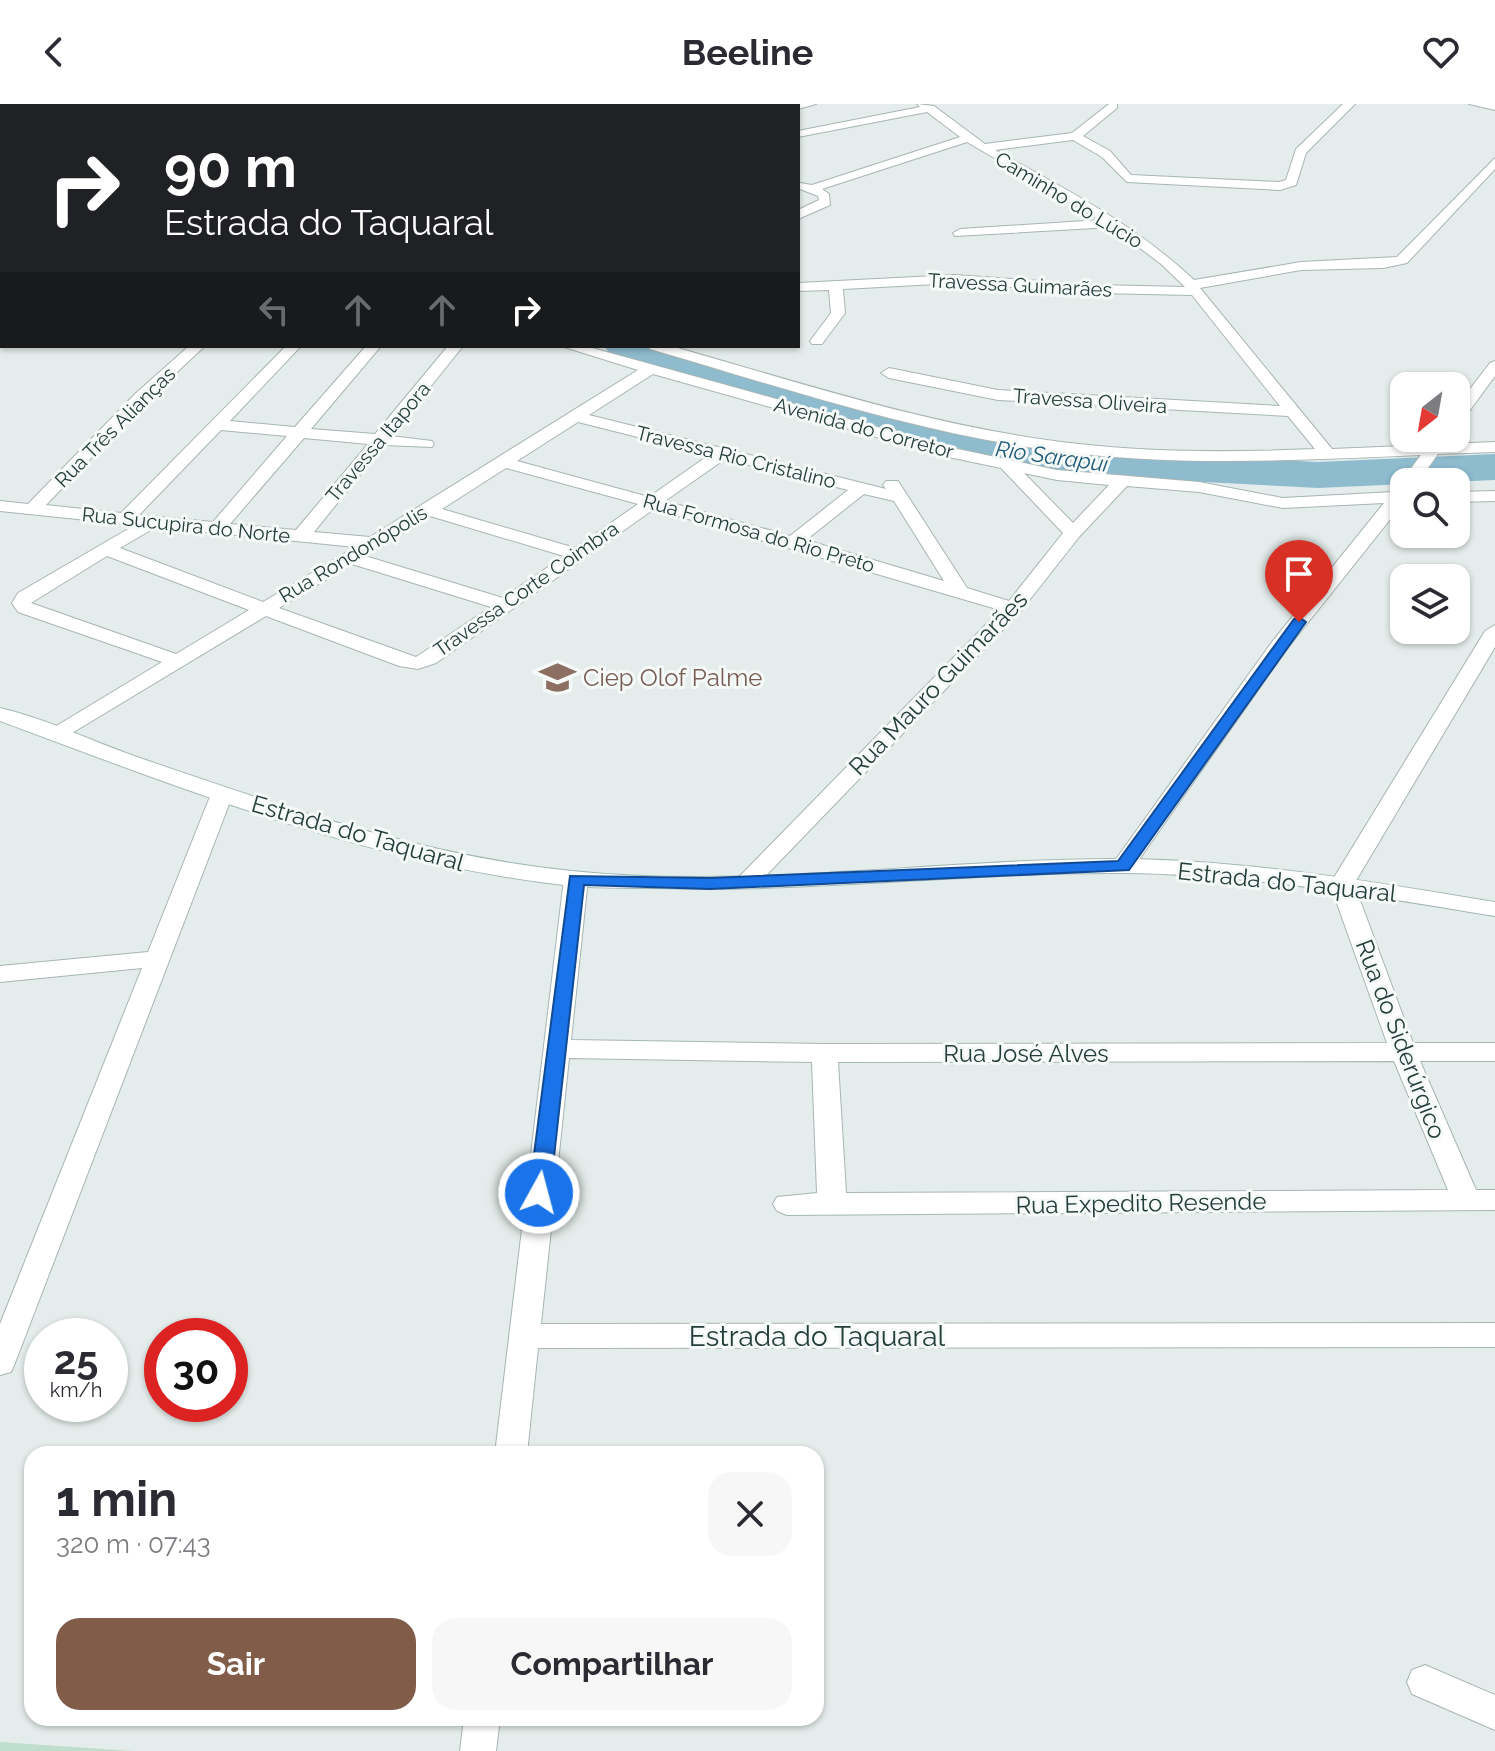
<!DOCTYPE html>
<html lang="pt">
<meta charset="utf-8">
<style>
body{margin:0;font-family:Raleway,sans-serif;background:#f7f7f7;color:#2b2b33;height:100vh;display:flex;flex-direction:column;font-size:30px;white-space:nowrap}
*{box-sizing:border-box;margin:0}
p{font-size:26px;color:#7c7c81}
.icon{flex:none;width:44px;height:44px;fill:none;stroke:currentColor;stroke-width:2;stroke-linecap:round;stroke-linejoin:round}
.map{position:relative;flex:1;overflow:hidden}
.side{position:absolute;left:24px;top:1342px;width:800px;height:280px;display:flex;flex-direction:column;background:#fff;border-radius:24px;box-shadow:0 2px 6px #0004}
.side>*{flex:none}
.top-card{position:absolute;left:0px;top:0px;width:800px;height:244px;box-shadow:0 2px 6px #0004;background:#202124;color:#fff;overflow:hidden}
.needle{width:52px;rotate:211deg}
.fabs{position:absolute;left:1390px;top:268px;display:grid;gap:16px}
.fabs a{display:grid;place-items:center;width:80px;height:80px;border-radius:16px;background:#fff;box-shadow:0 2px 6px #0004;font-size:40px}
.speed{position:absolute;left:24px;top:1214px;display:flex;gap:16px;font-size:40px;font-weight:700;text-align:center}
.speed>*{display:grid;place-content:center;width:104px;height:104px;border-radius:50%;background:#fff;box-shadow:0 2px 6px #0004;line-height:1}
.speed small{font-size:20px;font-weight:400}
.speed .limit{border:12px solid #d22;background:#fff;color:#111}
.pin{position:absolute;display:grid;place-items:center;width:68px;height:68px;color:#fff;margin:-82px -34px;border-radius:50% 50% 50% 0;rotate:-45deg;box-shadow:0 0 8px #0007}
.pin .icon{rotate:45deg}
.me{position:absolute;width:88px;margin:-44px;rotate:7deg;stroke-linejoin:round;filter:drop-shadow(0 0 6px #0008)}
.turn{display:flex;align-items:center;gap:28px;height:168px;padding:0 32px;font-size:36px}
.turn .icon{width:104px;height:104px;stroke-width:2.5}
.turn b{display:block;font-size:56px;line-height:68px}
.lanes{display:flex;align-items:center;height:76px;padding:0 32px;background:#0003;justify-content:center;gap:40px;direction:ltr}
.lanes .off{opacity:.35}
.round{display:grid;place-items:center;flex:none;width:84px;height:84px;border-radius:24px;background:#f7f7f7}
.summary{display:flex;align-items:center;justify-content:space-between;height:136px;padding:0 32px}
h1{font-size:48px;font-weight:700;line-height:60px}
.button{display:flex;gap:16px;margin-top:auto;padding:16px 32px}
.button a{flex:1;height:92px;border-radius:24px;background:#815d49;color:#fff;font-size:32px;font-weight:700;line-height:92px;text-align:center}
.button a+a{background:#f7f7f7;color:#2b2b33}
header{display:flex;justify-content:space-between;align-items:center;height:104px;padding:0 32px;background:#fff;font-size:36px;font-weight:700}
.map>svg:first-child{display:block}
.green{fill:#bfddcb}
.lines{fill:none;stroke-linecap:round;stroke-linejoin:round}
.river{fill:#8fbbcf;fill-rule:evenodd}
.street-casing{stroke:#a7b5b3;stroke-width:2}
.secondary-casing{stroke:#a3b8b4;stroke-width:2}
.street{fill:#fff;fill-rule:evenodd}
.secondary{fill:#fff;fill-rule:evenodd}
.route{fill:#1a73e8;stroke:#114b97;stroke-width:2}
.labels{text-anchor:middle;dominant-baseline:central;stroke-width:6;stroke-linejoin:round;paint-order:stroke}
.far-street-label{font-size:20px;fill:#243e3b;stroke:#f5faf8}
.far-water-label{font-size:22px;font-style:italic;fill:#215c78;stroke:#f5faf8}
.education-label{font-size:24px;fill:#785e54;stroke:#f5faf8;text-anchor:start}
.street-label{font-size:24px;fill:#243e3b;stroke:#f5faf8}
.near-street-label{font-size:28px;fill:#243e3b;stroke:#f5faf8}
</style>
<header><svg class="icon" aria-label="back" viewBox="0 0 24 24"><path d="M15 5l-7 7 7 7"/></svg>Beeline<svg class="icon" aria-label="heart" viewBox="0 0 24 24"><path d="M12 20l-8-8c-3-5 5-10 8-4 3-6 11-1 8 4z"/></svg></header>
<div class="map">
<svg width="1495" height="1647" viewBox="0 0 1495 1647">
<rect width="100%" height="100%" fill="#e4edeb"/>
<!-- green -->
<path class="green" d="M0 1638 132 1647H0Z"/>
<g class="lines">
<!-- river -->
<g class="river">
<rect x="0" y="58" width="2" height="18"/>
<path d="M604 242H664L963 327 1069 345 1318 358 1495 350V376L1318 384 1069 371 944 347 610 250Z"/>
</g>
<defs>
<g id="street">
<path d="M374 0H388L372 2Z"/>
<path d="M484 0H506L482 2Z"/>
<path d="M513 0H528L530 2H515Z"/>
<path d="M794 0H816L798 5Z"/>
<path d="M917 0 934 2 985 40 1072 29 1109 0H1117V4L1083 32 1110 47 1131 71 1279 78 1286 76 1296 45 1343 0H1355L1306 49 1296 81 1280 86 1127 78 1102 53 1073 36 995 46C1065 85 1136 121 1194 176L1301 158 1397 153 1495 54V65L1407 159 1383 164 1301 166 1200 184 1332 345 1428 341 1433 334H1447L1446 340 1495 338V348L1438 350 1418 378H1404V398L1286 546 1131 767H1115L1111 762 1272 538 1384 399 1283 404 1199 388 1127 382 1079 433 1020 508 755 783H739L735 778 739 773 1000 506 654 405 436 559 418 565 399 562 266 512 62 635H48L45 631 48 627 162 558 18 508 12 499 18 489 135 421 0 407V397L28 400 135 290 189 242H205L147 296 46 401 121 409 286 242H301L230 317 295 323 366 242H381L311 325 375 330 448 242H463L391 332 432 337 434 340 432 343 384 341 314 428 370 433 638 266 561 242H585L953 344 1057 366 1199 378 1283 394 1393 388 1403 381 1401 378 1421 351C1307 356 1194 362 1081 350 934 335 791 286 650 245L648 242H671C805 280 940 325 1079 340 1157 349 1237 348 1315 345L1288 312 998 296 889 274 881 269 889 264 998 286 1280 302 1192 191 1096 189 955 179 843 185 845 209 822 240H812L810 237 831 209 829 186 798 187V179L955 171 1096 181 1185 183 1161 160 1112 123 955 132 953 129 960 125 1100 116 967 38 822 85 829 90 830 101 798 115V106L819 96 818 92 800 85V79L812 81 960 33 927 8 798 33V27L920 3ZM653 270 944 352 1001 364 1063 429 1009 497 967 484 898 377H886L883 381 886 385 589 311ZM578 318 709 351 649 393 517 357ZM221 326 287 332 213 418 139 411ZM304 334 368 340 296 426 230 420ZM725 355 848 386 790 432 665 397ZM506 364 638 400 575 444 442 405ZM1024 369 1057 376 1109 381 1073 419ZM864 390 894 397 944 477 806 436ZM430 412 564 452 503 494 365 452ZM156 423 355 443 263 498 120 444ZM107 452 249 506 176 550 31 499ZM352 460 491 503 416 553 279 504Z"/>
<path d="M1469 0H1495V6Z"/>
<rect x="0" y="9" width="2" height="6"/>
<path d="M0 51 2 52V60L0 59Z"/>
<rect x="0" y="74" width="2" height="8"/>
<path d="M1495 257V272L1462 317 1456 319V303L1490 259Z"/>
<path d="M1495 387V397L1456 398V388Z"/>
<path d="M1495 521V543L1354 780 1413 939H1495V957H1420L1476 1086H1495V1106L787 1111 777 1107 773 1100 777 1093 817 1089 812 958 569 954 541 1220 1495 1219V1243L538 1244 527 1350H495L564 775 568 770H584L588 775 571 936 825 940 1387 939 1330 780 1485 527ZM1394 957 1448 1086 846 1089 838 958Z"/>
<path d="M222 683 233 690 15 1259 11 1268 0 1271V1220L142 864 0 878V862L148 848 211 690Z"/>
<path d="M1425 1561 1495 1591V1626L1412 1590 1407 1578 1412 1566Z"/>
<path d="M464 1614H500L496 1647H460Z"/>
</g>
<g id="secondary">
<path d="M91 0H105L89 2Z"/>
<path d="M2 44V52L0 53V45Z"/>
<path d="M0 604C47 615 91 637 137 653 280 702 421 752 572 767 752 786 942 754 1123 755 1248 756 1372 778 1495 798V812C1372 792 1248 770 1123 769 967 768 812 789 656 784 628 784 600 784 572 782 374 761 186 686 0 617Z"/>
</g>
</defs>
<!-- street casing -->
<use href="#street" class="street-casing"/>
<!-- secondary casing -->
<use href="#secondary" class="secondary-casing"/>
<!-- street -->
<use href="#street" class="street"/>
<!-- secondary -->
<use href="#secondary" class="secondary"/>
</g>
<!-- route -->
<path class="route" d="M1299 513 1306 518 1129 766 710 785 584 781 550 1089 547 1094H532L529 1089 570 772 710 774 1118 757 1294 515Z"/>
<!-- icons -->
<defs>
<symbol id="school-bare" viewBox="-9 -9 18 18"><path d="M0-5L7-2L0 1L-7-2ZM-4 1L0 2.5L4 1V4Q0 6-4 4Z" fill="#8d6e63" stroke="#f5faf8" stroke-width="2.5" paint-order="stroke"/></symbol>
</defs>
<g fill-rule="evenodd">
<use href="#school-bare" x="532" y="548" width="51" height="51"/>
</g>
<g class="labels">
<!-- far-street labels -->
<g class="far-street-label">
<text transform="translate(1069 96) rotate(31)">Caminho do Lúcio</text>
<text transform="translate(1020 181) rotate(3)">Travessa Guimarães</text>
<text transform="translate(1090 297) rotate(4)">Travessa Oliveira</text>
<text transform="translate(115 323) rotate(-45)">Rua Três Alianças</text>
<text transform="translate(864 324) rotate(15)">Avenida do Corretor</text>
<text transform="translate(378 338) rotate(-50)">Travessa Itapora</text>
<text transform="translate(736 353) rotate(14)">Travessa Rio Cristalino</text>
<text transform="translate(186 421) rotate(6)">Rua Sucupira do Norte</text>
<text transform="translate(759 429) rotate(16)">Rua Formosa do Rio Preto</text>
<text transform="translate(353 450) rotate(-31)">Rua Rondonópolis</text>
<text transform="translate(526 485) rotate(-35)">Travessa Corte Coimbra</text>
</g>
<!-- far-water labels -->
<g class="far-water-label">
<text transform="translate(1052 352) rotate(8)">Rio Sarapuí</text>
</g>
<!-- education labels -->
<g class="education-label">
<text x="583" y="573">Ciep Olof Palme</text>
</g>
<!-- street labels -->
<g class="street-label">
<text transform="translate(938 579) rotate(-46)">Rua Mauro Guimarães</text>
<text transform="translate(358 729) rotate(16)">Estrada do Taquaral</text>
<text transform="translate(1287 778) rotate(6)">Estrada do Taquaral</text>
<text transform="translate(1401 935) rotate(69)">Rua do Siderúrgico</text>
<text x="1026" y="949">Rua José Alves</text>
<text transform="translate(1141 1099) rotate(-1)">Rua Expedito Resende</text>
</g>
<!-- near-street labels -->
<g class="near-street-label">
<text x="817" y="1232">Estrada do Taquaral</text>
</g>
</g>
</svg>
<div class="fabs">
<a><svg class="needle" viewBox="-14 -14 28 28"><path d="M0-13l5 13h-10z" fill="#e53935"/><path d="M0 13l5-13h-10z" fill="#7c7c81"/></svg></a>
<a><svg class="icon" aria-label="search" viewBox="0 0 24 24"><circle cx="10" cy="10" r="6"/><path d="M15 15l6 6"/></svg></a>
<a><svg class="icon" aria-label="layers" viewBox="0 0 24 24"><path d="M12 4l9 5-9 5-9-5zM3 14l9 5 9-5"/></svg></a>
</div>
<div class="speed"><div>25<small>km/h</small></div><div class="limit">30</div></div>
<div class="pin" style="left:1299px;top:518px;background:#d93025"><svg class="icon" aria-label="arrive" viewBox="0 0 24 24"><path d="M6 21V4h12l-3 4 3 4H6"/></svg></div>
<svg class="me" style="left:539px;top:1089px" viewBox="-20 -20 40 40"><circle r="17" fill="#1a73e8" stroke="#fff" stroke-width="3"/><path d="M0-11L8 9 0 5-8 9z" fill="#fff"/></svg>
<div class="top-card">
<div class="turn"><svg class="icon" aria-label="right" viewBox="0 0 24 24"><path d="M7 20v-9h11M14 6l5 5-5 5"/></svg><div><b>90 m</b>Estrada do Taquaral</div></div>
<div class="lanes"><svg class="icon off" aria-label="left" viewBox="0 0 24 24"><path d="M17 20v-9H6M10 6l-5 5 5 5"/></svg><svg class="icon off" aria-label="ahead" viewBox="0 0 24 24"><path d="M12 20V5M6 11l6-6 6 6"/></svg><svg class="icon off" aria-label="ahead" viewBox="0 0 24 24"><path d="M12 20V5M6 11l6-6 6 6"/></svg><svg class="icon" aria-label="right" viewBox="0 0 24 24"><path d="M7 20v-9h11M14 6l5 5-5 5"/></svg></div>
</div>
<section class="side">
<div class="summary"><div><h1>1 min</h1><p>320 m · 07:43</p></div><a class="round"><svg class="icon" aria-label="close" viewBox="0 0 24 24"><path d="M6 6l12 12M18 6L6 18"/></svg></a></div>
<div class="button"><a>Sair</a><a>Compartilhar</a></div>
</section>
</div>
